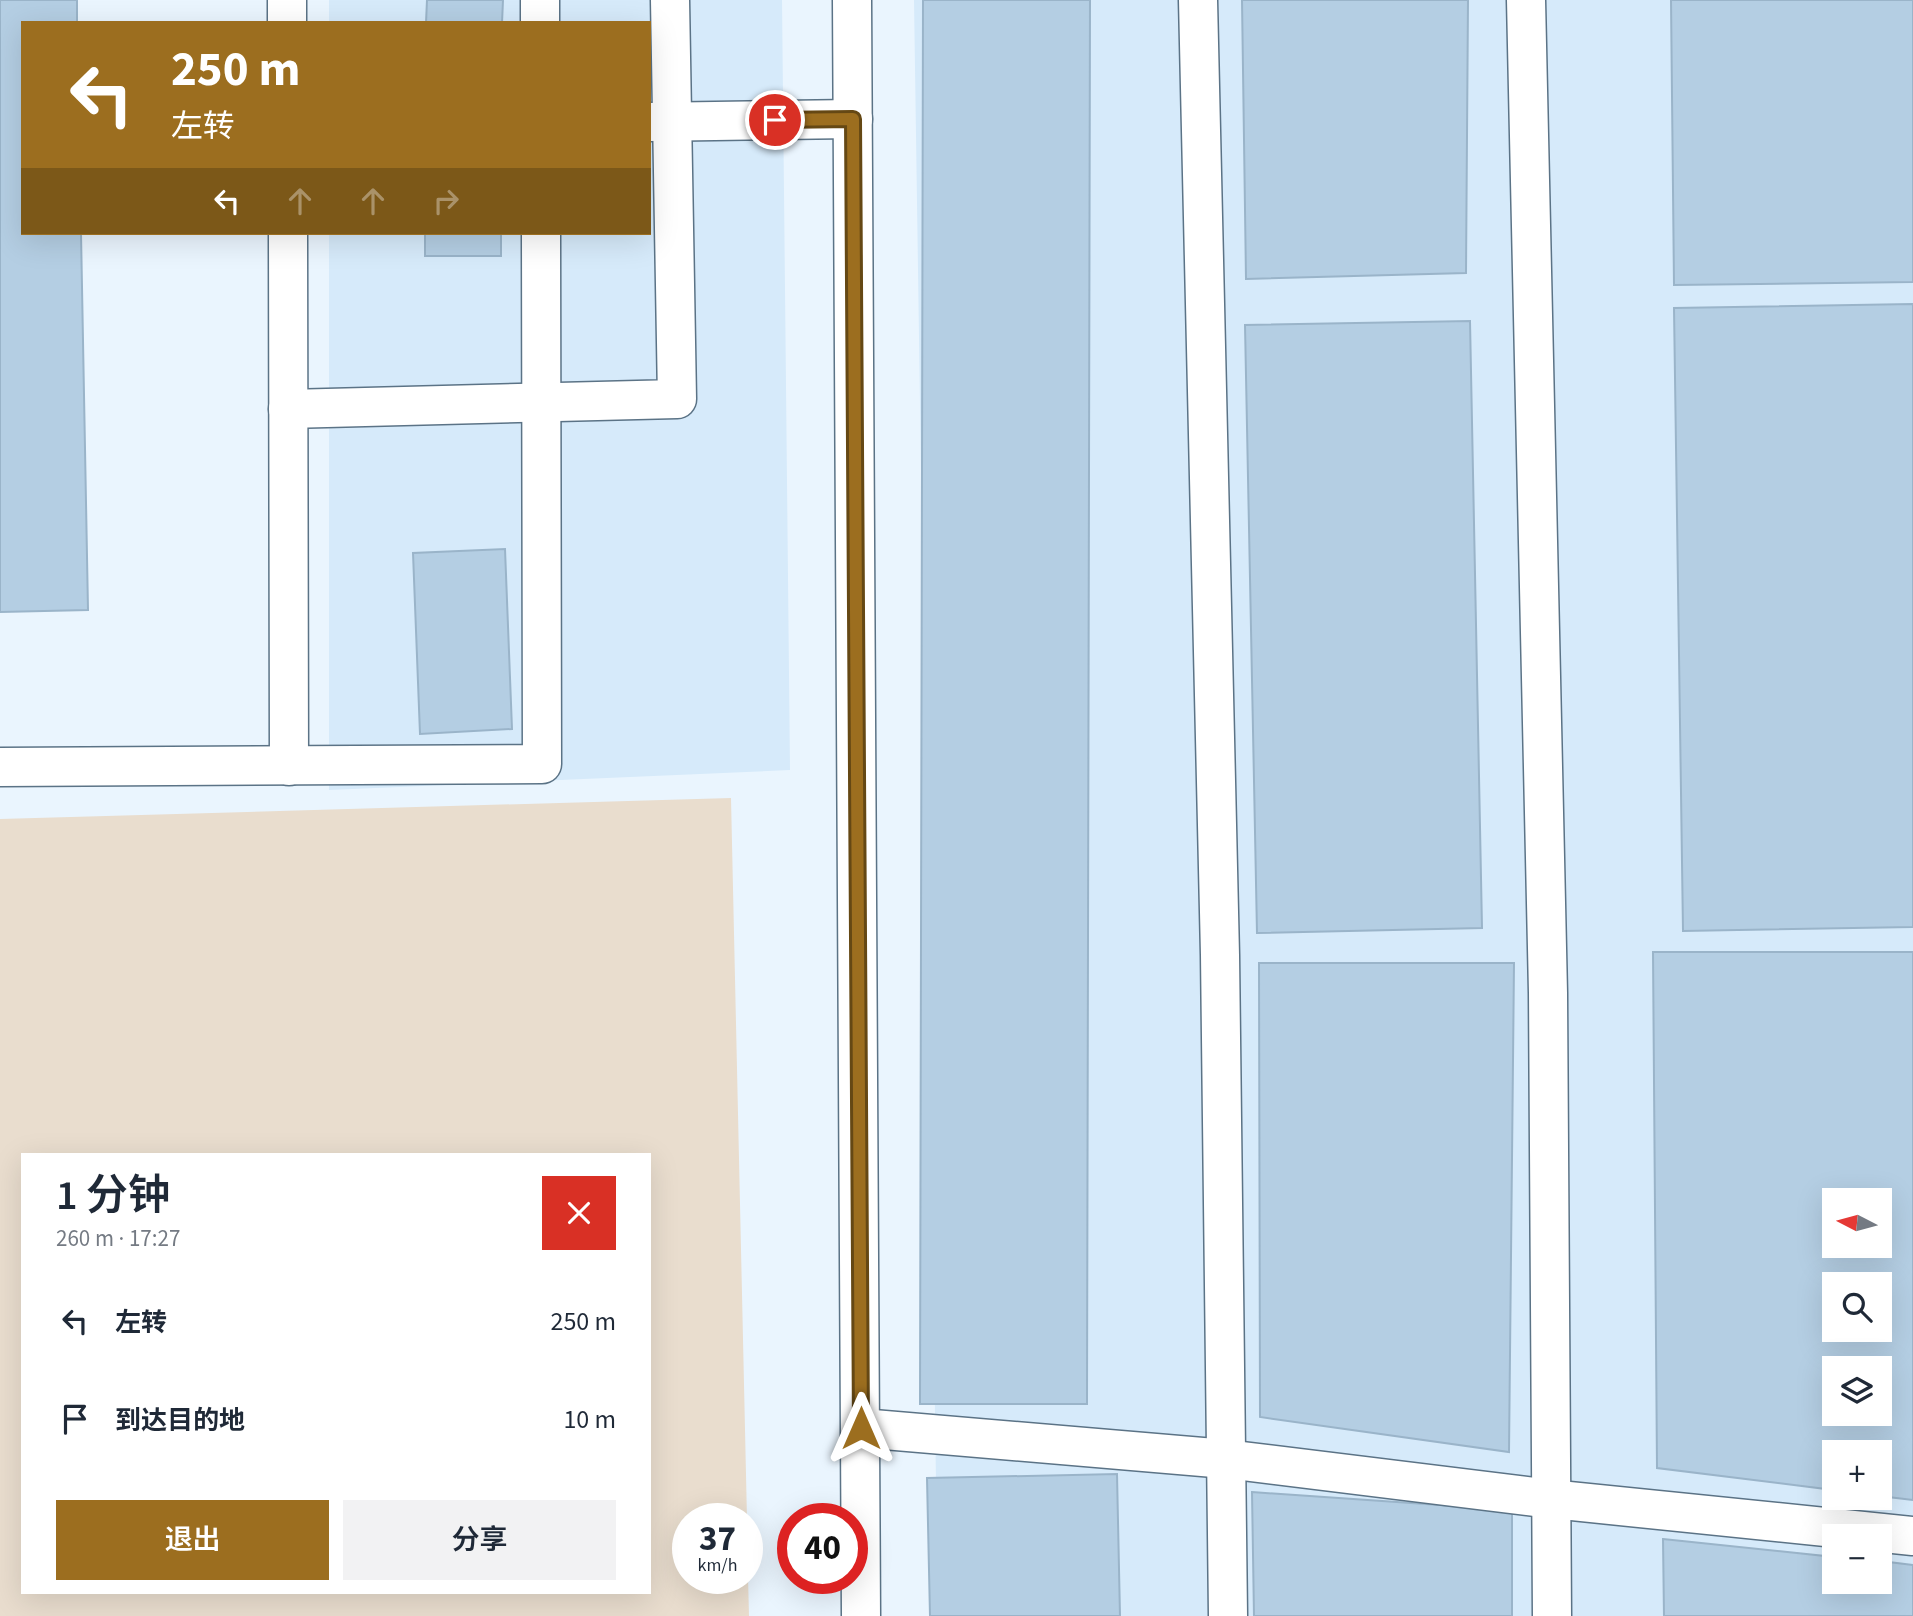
<!DOCTYPE html>
<html lang="zh">
<meta charset="utf-8">
<style>
body{margin:0;font-family:"Source Sans 3","Noto Sans SC",sans-serif;background:#f2f2f3;color:#1f2937;height:100vh;display:flex;flex-direction:column;font-size:26px;white-space:nowrap}
*{box-sizing:border-box;margin:0}
p{font-size:23px;color:#747a83}
.icon{flex:none;width:38px;height:38px;fill:none;stroke:currentColor;stroke-width:2;stroke-linecap:round;stroke-linejoin:round}
.map{position:relative;flex:1;overflow:hidden}
.sheet{position:absolute;left:21px;top:1153px;width:630px;height:441px;display:flex;flex-direction:column;background:#fff;border-radius:0px;box-shadow:0 7px 28px #0002}
.sheet>*{flex:none}
.top-card{position:absolute;left:21px;top:21px;width:630px;height:214px;border-radius:0px;box-shadow:0 7px 28px #0002;background:#9c6e1f;color:#fff;overflow:hidden}
.needle{width:46px;rotate:276deg}
.fabs{position:absolute;left:1822px;top:1188px;display:grid;gap:14px}
.fabs a{display:grid;place-items:center;width:70px;height:70px;border-radius:0px;background:#fff;box-shadow:0 7px 28px #0002;font-size:35px}
.speed{position:absolute;left:672px;top:1503px;display:flex;gap:14px;font-size:35px;font-weight:700;text-align:center}
.speed>*{display:grid;place-content:center;width:91px;height:91px;border-radius:50%;background:#fff;box-shadow:0 7px 28px #0002;line-height:1}
.speed small{font-size:18px;font-weight:400}
.speed .limit{border:10px solid #d22;background:#fff;color:#111}
.pin{position:absolute;display:grid;place-items:center;width:60px;height:60px;color:#fff;margin:-30px;border:4px solid #fff;border-radius:50%;box-shadow:0 2px 7px #0007}
.me{position:absolute;width:77px;margin:-38px;rotate:0deg;stroke-linejoin:round;filter:drop-shadow(0 0 5px #0008)}
.turn{display:flex;align-items:center;gap:24px;height:147px;padding:0 35px;font-size:32px}
.turn .icon{width:91px;height:91px;stroke-width:2.5}
.turn b{display:block;font-size:49px;line-height:60px}
.lanes{display:flex;align-items:center;height:66px;padding:0 35px;background:#0003;justify-content:center;gap:35px;direction:ltr}
.lanes .off{opacity:.35}
.round{display:grid;place-items:center;flex:none;width:74px;height:74px;border-radius:0px;background:#f2f2f3}
.head{display:flex;align-items:center;justify-content:space-between;height:119px;padding:0 35px}
h1{font-size:42px;font-weight:600;line-height:52px}
.cta{display:flex;gap:14px;margin-top:auto;padding:14px 35px}
.cta a{flex:1;height:80px;border-radius:0px;background:#9c6e1f;color:#fff;font-size:28px;font-weight:600;line-height:80px;text-align:center}
.cta a+a{background:#f2f2f3;color:#1f2937}
ul{padding:0;list-style:none}
li{display:flex;align-items:center;gap:21px;height:98px;padding:0 35px}
li div{flex:1}
li b{display:block;font-size:26px}
li em{font-style:normal}
.map>svg:first-child{display:block}
.built{fill:#d6eafa;fill-rule:evenodd}
.green{fill:#e9ddce;fill-rule:evenodd}
.building{fill:#b4cee3;stroke:#9ab4c9;stroke-width:2;fill-rule:evenodd}
.lines{fill:none;stroke-linecap:round;stroke-linejoin:round}
.minor-casing{stroke:#5b7386;stroke-width:41}
.minor{stroke:#fff;stroke-width:38}
.route-casing{stroke:#654814;stroke-width:18}
.route{stroke:#9c6e1f;stroke-width:12}
</style>
<div class="map">
<svg width="1913" height="1616" viewBox="0 0 1913 1616">
<rect width="100%" height="100%" fill="#eaf5fe"/>
<!-- built -->
<g class="built">
<path d="M329 0H782L790 770 329 790V233H649V23H329Z"/>
<path d="M914 0H1913V1616H938ZM1834 1200H1880V1246H1834ZM1834 1284H1880V1330H1834ZM1834 1368H1880V1414H1834ZM1834 1452H1880V1498H1834ZM1834 1536H1880V1582H1834Z"/>
</g>
<!-- green -->
<path class="green" d="M731 798 747 1519H688V1578H747V1537L749 1616H0V819ZM649 1155V1592H23V1155Z"/>
<!-- building -->
<g class="building">
<path d="M0 0H77V23H23V233H81L88 610 0 612Z"/>
<path d="M427 0H503L502 23H426Z"/>
<path d="M923 0H1090L1087 1404H920Z"/>
<path d="M1242 0H1468L1466 273 1246 279Z"/>
<path d="M1671 0H1913V282L1674 285Z"/>
<rect x="425" y="233" width="76" height="23"/>
<path d="M1913 304V927L1683 931 1674 308Z"/>
<path d="M1470 321 1482 928 1257 933 1245 325Z"/>
<path d="M505 549 512 729 420 734 413 553Z"/>
<path d="M1653 952H1913V1500L1880 1496V1452H1834V1490L1657 1468ZM1834 1200H1880V1246H1834ZM1834 1284H1880V1330H1834ZM1834 1368H1880V1414H1834Z"/>
<path d="M1259 963H1514L1509 1452 1260 1417Z"/>
<path d="M1117 1474 1120 1616H930L927 1478Z"/>
<path d="M1252 1492 1512 1510V1616H1254Z"/>
<path d="M1663 1539 1834 1557V1582H1880V1561L1913 1565V1616H1664Z"/>
</g>
<g class="lines">
<defs>
<g id="minor">
<path d="M287 0V23"/>
<path d="M540 0V23"/>
<path d="M852 0 861 1616"/>
<path d="M1198 0 1220 955 1228 1616"/>
<path d="M1526 0 1548 993 1552 1616"/>
<path d="M649 122 853 119"/>
<path d="M288 233 289 766"/>
<path d="M288 409 677 399 670 0"/>
<path d="M0 767 542 764 541 233"/>
<path d="M861 1428 1226 1459 1551 1499 1913 1536"/>
</g>
</defs>
<!-- minor casing -->
<use href="#minor" class="minor-casing"/>
<!-- minor -->
<use href="#minor" class="minor"/>
</g>
<g class="lines">
<defs>
<path id="route" d="M775 120 853 119 861 1428"/>
</defs>
<!-- route casing -->
<use href="#route" class="route-casing"/>
<!-- route -->
<use href="#route" class="route"/>
</g>
</svg>
<div class="fabs">
<a><svg class="needle" viewBox="-14 -14 28 28"><path d="M0-13l5 13h-10z" fill="#e53935"/><path d="M0 13l5-13h-10z" fill="#747a83"/></svg></a>
<a><svg class="icon" aria-label="search" viewBox="0 0 24 24"><circle cx="10" cy="10" r="6"/><path d="M15 15l6 6"/></svg></a>
<a><svg class="icon" aria-label="layers" viewBox="0 0 24 24"><path d="M12 4l9 5-9 5-9-5zM3 14l9 5 9-5"/></svg></a>
<a>+</a>
<a>−</a>
</div>
<div class="speed"><div>37<small>km/h</small></div><div class="limit">40</div></div>
<div class="pin" style="left:775px;top:120px;background:#d93025"><svg class="icon" aria-label="arrive" viewBox="0 0 24 24"><path d="M6 21V4h12l-3 4 3 4H6"/></svg></div>
<svg class="me" style="left:861px;top:1428px" viewBox="-20 -20 40 40"><path d="M0-17L14 15 0 8-14 15z" fill="#9c6e1f" stroke="#fff" stroke-width="4"/></svg>
<div class="top-card">
<div class="turn"><svg class="icon" aria-label="left" viewBox="0 0 24 24"><path d="M17 20v-9H6M10 6l-5 5 5 5"/></svg><div><b>250 m</b>左转</div></div>
<div class="lanes"><svg class="icon" aria-label="left" viewBox="0 0 24 24"><path d="M17 20v-9H6M10 6l-5 5 5 5"/></svg><svg class="icon off" aria-label="ahead" viewBox="0 0 24 24"><path d="M12 20V5M6 11l6-6 6 6"/></svg><svg class="icon off" aria-label="ahead" viewBox="0 0 24 24"><path d="M12 20V5M6 11l6-6 6 6"/></svg><svg class="icon off" aria-label="right" viewBox="0 0 24 24"><path d="M7 20v-9h11M14 6l5 5-5 5"/></svg></div>
</div>
<section class="sheet">
<div class="head"><div><h1>1 分钟</h1><p>260 m · 17:27</p></div><a class="round" style="background:#d93025;color:#fff"><svg class="icon" aria-label="close" viewBox="0 0 24 24"><path d="M6 6l12 12M18 6L6 18"/></svg></a></div>
<ul>
<li><svg class="icon" aria-label="left" viewBox="0 0 24 24"><path d="M17 20v-9H6M10 6l-5 5 5 5"/></svg><div><b>左转</b></div><em>250 m</em></li>
<li><svg class="icon" aria-label="arrive" viewBox="0 0 24 24"><path d="M6 21V4h12l-3 4 3 4H6"/></svg><div><b>到达目的地</b></div><em>10 m</em></li>
</ul>
<div class="cta"><a>退出</a><a>分享</a></div>
</section>
</div>
